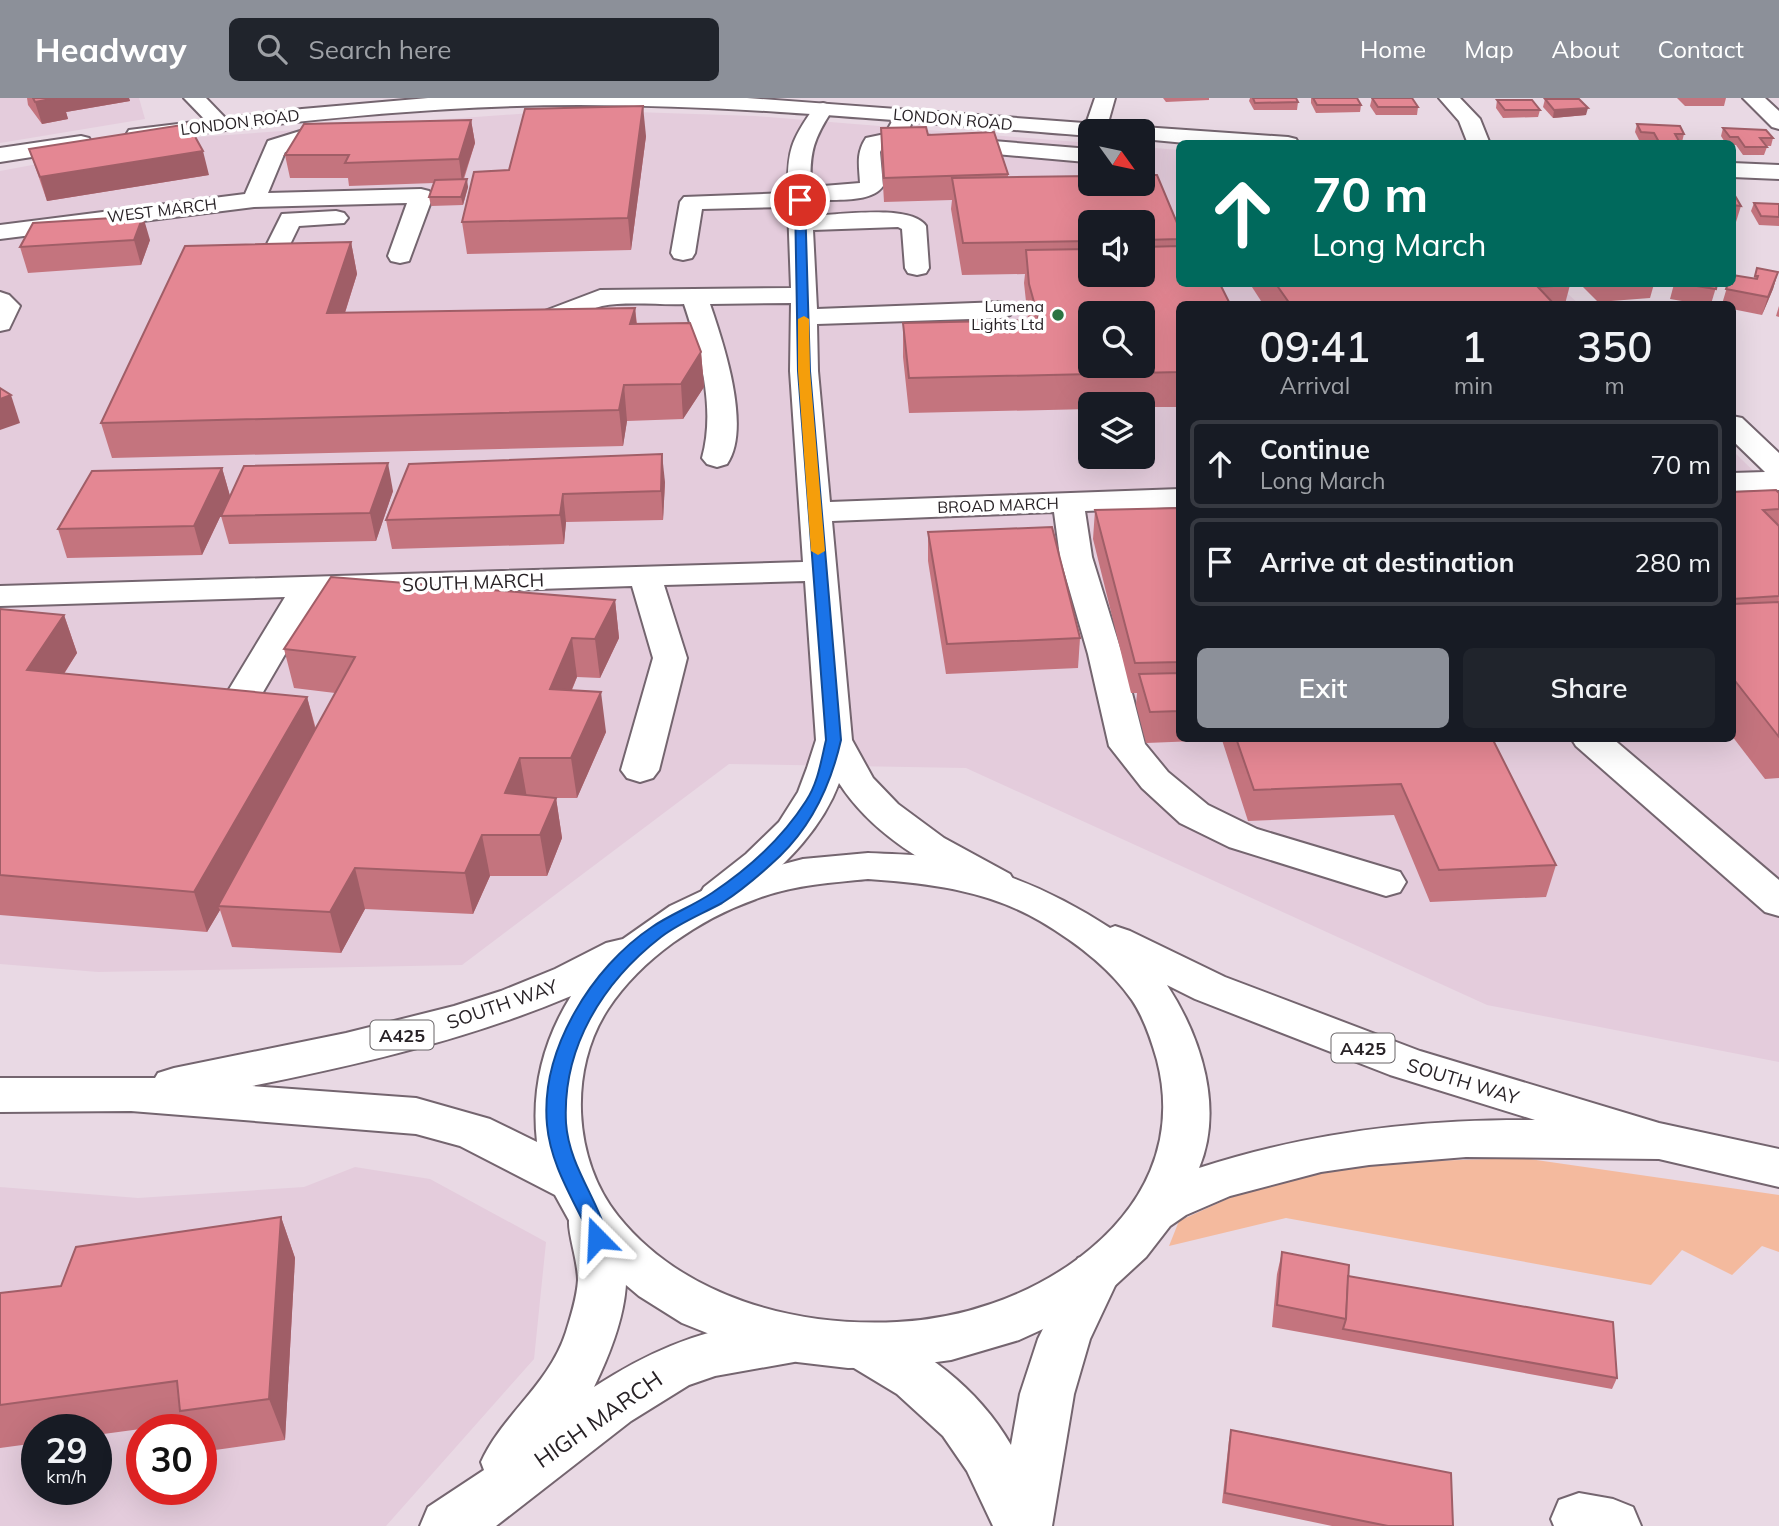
<!DOCTYPE html>
<style>
body{margin:0;font-family:Mulish,sans-serif;background:#20242c;color:#f1f3f6;height:100vh;display:flex;flex-direction:column;font-size:26px;white-space:nowrap}
*{box-sizing:border-box;margin:0}
p{font-size:23px;color:#9ea1a6}
.icon{flex:none;width:38px;height:38px;fill:none;stroke:currentColor;stroke-width:2;stroke-linecap:round;stroke-linejoin:round}
.map{position:relative;flex:1;overflow:hidden}
.details{position:absolute;left:1176px;top:203px;width:560px;height:441px;display:flex;flex-direction:column;background:#171b24;border-radius:10px;box-shadow:0 7px 28px #0002}
.details>*{flex:none}
.top-card{position:absolute;left:1176px;top:42px;width:560px;height:147px;border-radius:10px;box-shadow:0 7px 28px #0002;background:#00695c;color:#fff;overflow:hidden}
.needle{width:46px;rotate:123deg}
.tools{position:absolute;left:1078px;top:21px;display:grid;gap:14px}
.tools a{display:grid;place-items:center;width:77px;height:77px;border-radius:10px;background:#171b24;box-shadow:0 7px 28px #0002;font-size:35px}
.speed{position:absolute;left:21px;top:1316px;display:flex;gap:14px;font-size:35px;font-weight:700;text-align:center}
.speed>*{display:grid;place-content:center;width:91px;height:91px;border-radius:50%;background:#171b24;box-shadow:0 7px 28px #0002;line-height:1}
.speed small{font-size:18px;font-weight:400}
.speed .limit{border:10px solid #d22;background:#fff;color:#111}
.pin{position:absolute;display:grid;place-items:center;width:60px;height:60px;color:#fff;margin:-30px;border:4px solid #fff;border-radius:50%;box-shadow:0 2px 7px #0007}
.me{position:absolute;width:77px;margin:-38px;rotate:339deg;stroke-linejoin:round;filter:drop-shadow(0 0 5px #0008)}
.turn{display:flex;align-items:center;gap:24px;height:147px;padding:0 21px;font-size:32px}
.turn .icon{width:91px;height:91px;stroke-width:2.5}
.turn b{display:block;font-size:49px;line-height:60px}
.eta{display:flex;justify-content:space-evenly;align-items:center;height:119px;text-align:center}
.eta b{font-size:42px;font-weight:600;line-height:49px}
.action{display:flex;gap:14px;margin-top:auto;padding:14px 21px}
.action a{flex:1;height:80px;border-radius:10px;background:#8c9099;color:#fff;font-size:28px;font-weight:600;line-height:80px;text-align:center}
.action a+a{background:#20242c;color:#f1f3f6}
ul{padding:0;list-style:none}
li{display:flex;align-items:center;gap:21px;height:88px;margin:0 14px 10px;padding:0 7px;border:4px solid #363941;border-radius:10px}
li div{flex:1}
li b{display:block;font-size:26px}
li em{font-style:normal}
header{display:flex;align-items:center;gap:42px;box-sizing:border-box;height:98px;padding:0 35px;background:#8c9099;color:#fff}
header strong{font-size:33px}
nav{display:flex;gap:38px;margin-inline-start:auto;font-size:24px}
.search{width:490px;height:63px;background:#20242c;display:flex;align-items:center;gap:18px;box-sizing:border-box;padding:0 24px;border-radius:10px;color:#9ea1a6;font-size:26px}
.map>svg:first-child{display:block}
.built{fill:#e4ccdc;fill-rule:evenodd}
.green{fill:#f4ba9e}
.lines{fill:none;stroke-linecap:round;stroke-linejoin:round}
.minor-casing{stroke:#74656f;stroke-width:4}
.major-casing{stroke:#74656f;stroke-width:4}
.minor{fill:#fff;fill-rule:evenodd}
.major{fill:#fff;fill-rule:evenodd}
.wall{fill:#c4747e;fill-rule:evenodd}
.shaded-wall{fill:#a05e67}
.building{fill:#e48793;stroke:#a05e67;stroke-width:2;fill-rule:evenodd}
.route{fill:#1a73e8;stroke:#114b97;stroke-width:2}
.slow{fill:#f59e0b}
.poi-dot{fill:#2a7442;stroke:#fff;stroke-width:2.5}
.labels{text-anchor:middle;dominant-baseline:central;stroke-width:7;stroke-linejoin:round;paint-order:stroke}
.far-street-label{font-size:16px;fill:#282226;stroke:#fff}
.far-poi-label{font-size:16px;fill:#282226;stroke:#fff;text-anchor:end}
.shield{fill:#fff;stroke:#686467;stroke-width:2}
.shield-label{font-size:18px;font-weight:bold;fill:#282226}
.street-label{font-size:19px;fill:#282226;stroke:#fff}
.near-street-label{font-size:23px;fill:#282226;stroke:#fff}
</style>
<header>
<strong>Headway</strong>
<div class="search"><svg class="icon" aria-label="search" viewBox="0 0 24 24"><circle cx="10" cy="10" r="6"/><path d="M15 15l6 6"/></svg>Search here</div>
<nav><a>Home</a><a>Map</a><a>About</a><a>Contact</a></nav>
</header>
<div class="map">
<svg width="1779" height="1428" viewBox="0 0 1779 1428">
<rect width="100%" height="100%" fill="#e9d9e4"/>
<!-- built -->
<g class="built">
<path d="M0 0H139L145 21 0 45Z"/>
<path d="M574 12 755 18 1090 45V86H1143V49L1179 52 1180 186H1557L1579 206H1180V640H1732L1733 353 1779 398V964L1487 907 966 670 729 666 462 867 98 874 0 866V73L172 41ZM1090 124H1143V177H1090ZM1090 215H1143V268H1090ZM1090 306H1143V359H1090Z"/>
<path d="M355 1069 430 1081 546 1144 534 1261 386 1428H0V1089L138 1100 304 1089ZM37 1332H96V1391H37ZM142 1332H201V1391H142Z"/>
</g>
<!-- green -->
<path class="green" d="M1522 1060 1779 1097V1154L1762 1148 1732 1177 1682 1152 1651 1187 1286 1120 1169 1148 1179 1123 1275 1079 1400 1064Z"/>
<g class="lines">
<defs>
<g id="minor">
<path d="M184 0H206L231 26 227 30H213Z"/>
<path d="M1095 0H1115L1106 32 1090 33V37L1084 32Z"/>
<path d="M1439 0H1460L1480 21 1490 46H1468L1459 23Z"/>
<path d="M1743 0H1765L1779 13V31L1772 29Z"/>
<path d="M823 5 830 7 833 11C814 40 809 54 811 89L860 85C859 67 856 55 866 40L885 36 898 13H912L915 17 907 36 1090 51V63L1086 64 894 47 882 50 880 54 883 88C871 106 831 101 811 102L812 118C838 117 911 106 926 128L929 170 926 175 917 177 908 175 905 170 902 131 898 129 813 132 817 211 1001 204 1010 207 1014 212 1010 217 1001 220 817 226 818 273 830 404 1180 391V409L1085 413 1092 459 1122 556 1145 646 1168 674 1208 707 1257 731 1400 774 1406 784 1400 794 1386 798 1229 749 1180 725 1142 690 1109 648 1088 556 1060 459 1054 414 832 423 852 642 873 680 898 706 944 740 1010 776 1016 786 1010 796 996 800 982 796C928 766 873 738 839 685 822 730 788 764 752 794 742 801 732 812 719 812 714 813 708 810 704 809L698 799 704 789 746 756 779 724 798 694 807 670 816 642 805 483 664 487 687 560 659 672 653 680 640 684 627 680 621 672 653 560 632 488 319 498 259 601 246 604 233 601 228 593 285 499 0 508V488L803 464 790 273 791 205 710 206C723 244 752 330 727 366L717 369 707 366 702 360C716 310 700 254 684 206 660 207 625 203 602 208 570 216 542 238 508 230L504 224 508 218 542 214 600 192 791 190 788 109 702 111 695 155 692 160 683 162 674 160 671 155 680 104 684 99 788 95C787 52 791 42 816 7Z"/>
<path d="M345 28 353 29 356 34 353 48 285 54 268 95 421 91 429 93 433 98 409 163 400 165 391 163 388 158 407 105 254 109 0 141V127L245 96 268 43 310 30Z"/>
<path d="M336 113 344 115 348 120 344 125 299 128 281 165 272 167 263 165 260 160 282 116Z"/>
<path d="M0 194 9 197 20 208 9 231 0 233Z"/>
<path d="M1732 318 1742 320 1779 355V392L1732 393V375L1765 374 1732 342Z"/>
<path d="M1571 640H1612L1779 782V818L1765 814 1576 648Z"/>
<path d="M593 1103 610 1109C642 1170 622 1231 594 1289 645 1256 694 1234 754 1225 776 1222 792 1219 812 1226L820 1242 812 1258 794 1264 715 1278 689 1287 631 1323 496 1428H420L428 1409 484 1372 481 1364C502 1317 549 1287 566 1234 571 1218 577 1199 578 1182 578 1164 568 1136 569 1123 569 1119 574 1113 576 1109Z"/>
<path d="M1096 1154 1114 1160 1121 1175 1090 1241 1074 1296 1052 1428H993L967 1373 943 1338 897 1296 844 1264 836 1248 844 1232 862 1225C923 1248 978 1290 1011 1347L1020 1296 1038 1241 1078 1160Z"/>
<path d="M1579 1395 1613 1401 1633 1409 1641 1428H1554L1551 1421 1559 1402Z"/>
</g>
<g id="major">
<path d="M428 0H747L1111 27 1119 28 1122 33H1090V38C920 25 750 7 579 7 431 7 284 24 137 43L129 42 126 37 129 32 137 31 302 11Z"/>
<path d="M1143 29 1288 39 1296 41 1299 46H1196L1143 41V33H1133Z"/>
<path d="M81 38 89 40 92 45 89 50 0 64V50Z"/>
<path d="M1732 65 1779 67V81L1732 79Z"/>
<path d="M868 755C889 756 911 756 932 759 998 769 1055 794 1110 830L1115 828 1130 833 1225 879 1420 953 1659 1025 1779 1051V1089L1659 1061 1466 1059 1369 1067 1321 1074 1230 1098 1186 1117 1170 1128 1146 1159 1108 1194 1065 1221 1019 1242 951 1262 900 1269 848 1270 797 1264 747 1251 682 1225 639 1198 600 1165 576 1135 555 1097 460 1048 416 1036 131 1013 0 1014V980H155L158 975 174 970 346 935 454 908 501 893 555 871 606 845 623 841 670 808 727 781 803 761ZM868 781C927 785 987 792 1040 823 1074 843 1109 869 1132 902 1144 920 1151 941 1157 962 1178 1043 1144 1111 1079 1160 1027 1199 961 1221 897 1224 796 1229 684 1200 618 1118 573 1062 568 972 608 911 641 861 699 821 756 801 792 787 830 785 868 781ZM1167 887 1195 901 1390 977 1535 1022C1420 1021 1309 1034 1199 1070 1224 1010 1201 939 1167 887ZM571 898C543 943 531 992 537 1044L490 1021 416 1000 252 988C361 966 469 941 571 898Z"/>
</g>
</defs>
<!-- minor casing -->
<use href="#minor" class="minor-casing"/>
<!-- major casing -->
<use href="#major" class="major-casing"/>
<!-- minor -->
<use href="#minor" class="minor"/>
<!-- major -->
<use href="#major" class="major"/>
</g>
<!-- wall -->
<g class="wall">
<path d="M27 0H129L130 3 66 14 68 21 42 26 28 7Z"/>
<path d="M1163 0H1209V2L1166 4Z"/>
<path d="M1250 0H1296L1298 4 1297 12H1254L1249 3Z"/>
<path d="M1311 0H1357L1361 7 1360 14 1316 15 1311 5Z"/>
<path d="M1372 0 1418 9 1417 17H1376L1370 8Z"/>
<path d="M1677 0H1726L1724 8H1685Z"/>
<path d="M1545 1 1586 17 1553 20 1543 9Z"/>
<path d="M1497 2 1540 12 1538 19 1503 20 1496 10Z"/>
<path d="M471 22 475 45 464 81 468 89 463 107 431 108 429 99 434 85 349 88 348 80H290L285 57Z"/>
<path d="M1637 26 1684 36 1682 44H1680V46H1654L1652 43 1639 42 1635 34Z"/>
<path d="M881 30 928 37 1008 76V79L1180 132V309H1143V306H1090V311L909 315 903 259V225L1028 222 1024 185 1025 176 962 177 951 111 952 102 884 104 881 53ZM1090 124H1143V177H1090Z"/>
<path d="M1723 30 1773 40 1771 48H1766L1767 49 1764 57H1743L1736 47H1732V46H1726L1721 38Z"/>
<path d="M646 38 631 152 467 156 462 124 509 72Z"/>
<path d="M29 51 209 77 47 103Z"/>
<path d="M1732 95 1741 108 1736 124H1732Z"/>
<path d="M1754 105 1779 106V128L1759 127 1751 113Z"/>
<path d="M33 125 150 142 141 167 28 175 20 149Z"/>
<path d="M351 144 357 176 345 215 635 210 637 226 701 254 704 289 683 321 627 323 623 348 112 360 101 325Z"/>
<path d="M1757 170 1778 174 1773 191 1762 217 1732 211V206H1722L1728 186 1754 180Z"/>
<path d="M1250 186H1568L1570 187 1565 206H1263Z"/>
<path d="M1580 186H1654L1650 200 1598 204Z"/>
<path d="M1674 186H1717L1711 206H1700L1670 201Z"/>
<path d="M1779 208V219L1776 218Z"/>
<path d="M409 366 665 384 663 422 566 424 564 446 392 451 386 422Z"/>
<path d="M222 370 230 398 202 457 67 460 58 431Z"/>
<path d="M393 393 376 443 229 446 221 418Z"/>
<path d="M1732 394 1779 395V680L1765 681 1732 638Z"/>
<path d="M1180 410V640H1492L1556 767 1546 799 1430 804 1394 717 1248 723 1222 642 1146 645 1136 607 1137 595H1131L1093 441 1095 412Z"/>
<path d="M928 434 1080 540 1078 570 946 576 928 463Z"/>
<path d="M615 502 619 540 600 580 577 579 572 592 606 634 577 700H556L562 740 547 778H490L473 816 365 811 341 855 232 849 220 812 207 834 0 817V511L64 517 77 555 64 576 307 599 316 631 335 595 294 590 284 551Z"/>
<path d="M281 1119 295 1160 285 1342 201 1354V1332H188L185 1325 96 1337V1332H37V1345L0 1350V1195L61 1188Z"/>
<path d="M1282 1154 1348 1178 1617 1280 1612 1291 1272 1229 1277 1176Z"/>
<path d="M1231 1332 1453 1428H1332L1222 1405 1229 1342Z"/>
</g>
<!-- shaded-wall -->
<g class="shaded-wall">
<path d="M56 0H129L130 3 66 14 68 21 42 26 35 4Z"/>
<path d="M643 8 646 38 631 152 628 120Z"/>
<path d="M1588 10 1586 17 1553 20 1554 12Z"/>
<path d="M471 22 475 45 462 84 459 61Z"/>
<path d="M203 53 209 77 47 103 40 79Z"/>
<path d="M467 81 468 89 463 107 461 99Z"/>
<path d="M143 118 150 142 141 167 134 142Z"/>
<path d="M351 144 357 176 334 249 327 215Z"/>
<path d="M1778 174 1773 191 1762 217 1768 199Z"/>
<path d="M635 210 638 244 630 226Z"/>
<path d="M701 254 704 289 683 321 681 286Z"/>
<path d="M624 287 627 323 623 348 619 312Z"/>
<path d="M11 297 20 325 0 332V301Z"/>
<path d="M662 356 665 384 663 422 661 393Z"/>
<path d="M388 365 393 393 376 443 370 415Z"/>
<path d="M222 370 230 398 202 457 194 428Z"/>
<path d="M563 396 566 424 564 446 560 417Z"/>
<path d="M615 502 619 540 600 580 595 541Z"/>
<path d="M64 517 77 555 41 611 27 572Z"/>
<path d="M572 540 577 579 555 630 550 591Z"/>
<path d="M601 594 606 634 577 700 571 660Z"/>
<path d="M307 599 317 638 218 808 220 812 207 834 194 794Z"/>
<path d="M520 660 527 700 505 695Z"/>
<path d="M556 700 562 740 547 778 540 737Z"/>
<path d="M482 737 490 778 473 816 465 775Z"/>
<path d="M355 770 365 811 341 855 330 814Z"/>
<path d="M281 1119 295 1160 285 1342 269 1301Z"/>
</g>
<!-- building -->
<g class="building">
<path d="M33 0H56L35 4Z"/>
<path d="M1253 0H1296L1298 4 1255 5Z"/>
<path d="M1313 0H1357L1361 7H1317Z"/>
<path d="M1372 0H1412L1418 9H1378Z"/>
<path d="M1545 1H1579L1588 10 1554 12Z"/>
<path d="M1497 2H1532L1540 12H1505Z"/>
<path d="M643 8 628 120 462 124 474 74 509 72 525 11Z"/>
<path d="M471 22 459 61 345 65 349 57H285L304 26Z"/>
<path d="M188 26 203 53 40 79 29 51Z"/>
<path d="M1637 26 1680 28 1684 36H1675L1680 45 1659 44 1654 35 1641 34Z"/>
<path d="M926 29 928 37 994 34 1008 76 884 80 881 30Z"/>
<path d="M1723 30 1766 32 1773 40H1760L1767 49H1745L1738 39H1730Z"/>
<path d="M1143 77H1157L1180 132V141L1143 142V124H1090V143L963 145 952 80 1090 78V86H1143Z"/>
<path d="M467 81 461 99H429L435 82Z"/>
<path d="M1732 95 1734 96 1741 108 1732 107Z"/>
<path d="M1754 105 1779 106V119L1761 118Z"/>
<path d="M143 118 134 142 20 149 33 125Z"/>
<path d="M351 144 327 215 635 210 630 226 690 225 701 254 681 286 624 287 619 312 101 325 185 148Z"/>
<path d="M1180 148V186H1220L1230 206H1180V274L909 280 903 225 1039 222 1029 186 1026 152 1090 151V177H1143V149ZM1090 215H1143V268H1090Z"/>
<path d="M1757 170 1778 174 1768 199 1726 191 1728 186H1732V177L1757 181 1758 178H1755Z"/>
<path d="M1276 186H1568L1570 187 1538 189 1554 206H1290Z"/>
<path d="M1684 186H1717L1716 191Z"/>
<path d="M0 290 11 297 0 301Z"/>
<path d="M662 356 661 393 563 396 560 417 386 422 409 366Z"/>
<path d="M388 365 370 415 221 418 244 368Z"/>
<path d="M222 370 194 428 58 431 92 373Z"/>
<path d="M1776 392 1779 395V411L1763 412 1779 428V498L1732 501V394Z"/>
<path d="M1180 410V564L1135 565 1095 412Z"/>
<path d="M1052 429 1080 540 947 546 928 434Z"/>
<path d="M331 479 615 502 595 541 572 540 550 591 601 594 571 660H520L505 695 556 700 540 737H482L465 775 355 770 330 814 218 808 355 559 284 551Z"/>
<path d="M1779 504V639L1732 579V506Z"/>
<path d="M0 511 64 517 27 572 307 599 194 794 0 777Z"/>
<path d="M1180 575V613L1150 614 1139 576Z"/>
<path d="M1236 640H1492L1556 767 1439 772 1401 686 1254 692Z"/>
<path d="M281 1119 269 1301 180 1313 177 1283 0 1307V1195L61 1188 76 1149Z"/>
<path d="M1282 1154 1349 1167 1346 1221 1277 1207Z"/>
<path d="M1348 1178 1613 1224 1617 1280 1343 1231 1346 1221Z"/>
<path d="M1231 1332 1451 1375 1453 1428H1388L1225 1395Z"/>
</g>
<!-- route -->
<path class="route" d="M800 99 805 102 810 273 841 642C831 686 813 726 780 758 763 774 742 792 722 805 702 816 679 825 661 839 603 884 562 949 566 1025 569 1068 598 1101 608 1140L605 1146 597 1148 590 1146C586 1138 586 1129 582 1121 567 1091 550 1061 547 1027 540 952 592 869 652 829 671 816 693 808 712 795 748 771 783 739 806 703 818 685 821 663 826 642L798 273 795 102Z"/>
<!-- slow -->
<path class="slow" d="M804 218 809 221 810 273 825 453 818 457 811 453 798 273V221Z"/>
<!-- markers -->
<circle class="poi-dot" cx="1058" cy="217" r="7"/>
<g class="labels">
<!-- far-street labels -->
<g class="far-street-label">
<text transform="translate(953 21) rotate(5)">LONDON ROAD</text>
<text transform="translate(240 24) rotate(-7)">LONDON ROAD</text>
<text transform="translate(162 112) rotate(-7)">WEST MARCH</text>
<text transform="translate(998 407) rotate(-2)">BROAD MARCH</text>
</g>
<!-- far-poi labels -->
<g class="far-poi-label">
<text x="1044" y="208">Lumena<tspan x="1044" dy="18">Lights Ltd</tspan></text>
</g>
<!-- shield labels -->
<g class="shield">
<rect x="370.5" y="922.5" width="63" height="29" rx="5"/>
<rect x="1331.5" y="935.5" width="63" height="29" rx="5"/>
</g>
<g class="shield-label">
<text x="402" y="937">A425</text>
<text x="1363" y="950">A425</text>
</g>
<!-- street labels -->
<g class="street-label">
<text transform="translate(473 484) rotate(-2)">SOUTH MARCH</text>
<text transform="translate(502 906) rotate(-19)">SOUTH WAY</text>
<text transform="translate(1463 983) rotate(17)">SOUTH WAY</text>
</g>
<!-- near-street labels -->
<g class="near-street-label">
<text transform="translate(598 1321) rotate(-35)">HIGH MARCH</text>
</g>
</g>
</svg>
<div class="tools">
<a><svg class="needle" viewBox="-14 -14 28 28"><path d="M0-13l5 13h-10z" fill="#e53935"/><path d="M0 13l5-13h-10z" fill="#9ea1a6"/></svg></a>
<a><svg class="icon" aria-label="sound" viewBox="0 0 24 24"><path d="M4 9h4l5-4v14l-5-4H4zM17 9q2 3 0 6"/></svg></a>
<a><svg class="icon" aria-label="search" viewBox="0 0 24 24"><circle cx="10" cy="10" r="6"/><path d="M15 15l6 6"/></svg></a>
<a><svg class="icon" aria-label="layers" viewBox="0 0 24 24"><path d="M12 4l9 5-9 5-9-5zM3 14l9 5 9-5"/></svg></a>
</div>
<div class="speed"><div>29<small>km/h</small></div><div class="limit">30</div></div>
<div class="pin" style="left:800px;top:102px;background:#d93025"><svg class="icon" aria-label="arrive" viewBox="0 0 24 24"><path d="M6 21V4h12l-3 4 3 4H6"/></svg></div>
<svg class="me" style="left:597px;top:1140px" viewBox="-20 -20 40 40"><path d="M0-17L14 15 0 8-14 15z" fill="#1a73e8" stroke="#fff" stroke-width="4"/></svg>
<div class="top-card">
<div class="turn"><svg class="icon" aria-label="ahead" viewBox="0 0 24 24"><path d="M12 20V5M6 11l6-6 6 6"/></svg><div><b>70 m</b>Long March</div></div>
</div>
<section class="details">
<div class="eta">
<div><b>09:41</b><p>Arrival</p></div>
<div><b>1</b><p>min</p></div>
<div><b>350</b><p>m</p></div>
</div>
<ul>
<li><svg class="icon" aria-label="ahead" viewBox="0 0 24 24"><path d="M12 20V5M6 11l6-6 6 6"/></svg><div><b>Continue</b><p>Long March</p></div><em>70 m</em></li>
<li><svg class="icon" aria-label="arrive" viewBox="0 0 24 24"><path d="M6 21V4h12l-3 4 3 4H6"/></svg><div><b>Arrive at destination</b></div><em>280 m</em></li>
</ul>
<div class="action"><a>Exit</a><a>Share</a></div>
</section>
</div>
